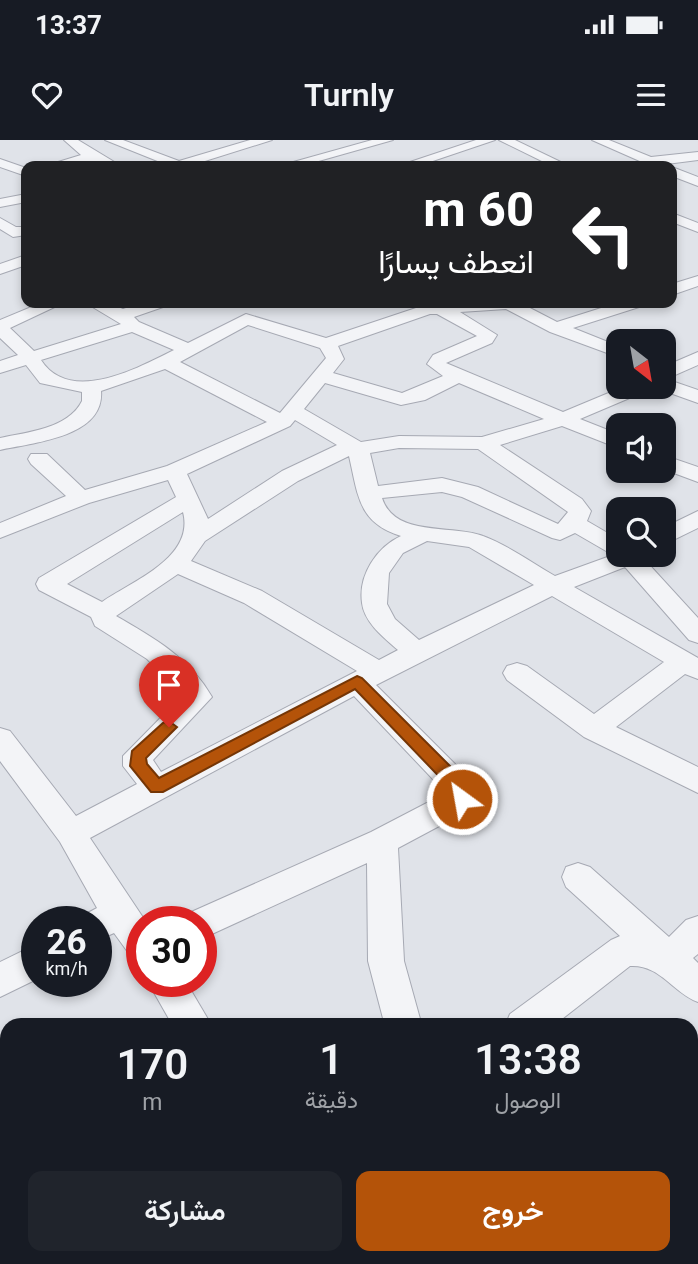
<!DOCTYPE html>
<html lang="ar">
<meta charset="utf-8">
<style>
body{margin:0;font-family:Roboto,Vazirmatn,sans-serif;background:#20242c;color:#f1f3f6;direction:rtl;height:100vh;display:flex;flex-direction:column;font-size:26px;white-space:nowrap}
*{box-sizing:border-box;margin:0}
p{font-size:23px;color:#9ea1a6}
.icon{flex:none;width:38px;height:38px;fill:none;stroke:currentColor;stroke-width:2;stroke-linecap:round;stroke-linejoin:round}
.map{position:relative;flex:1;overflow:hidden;direction:ltr}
.sheet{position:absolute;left:0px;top:878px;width:698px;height:247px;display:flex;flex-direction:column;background:#171b24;border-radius:21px 21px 0 0;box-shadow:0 4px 10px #0003;direction:rtl}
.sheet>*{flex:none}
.top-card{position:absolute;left:21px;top:21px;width:656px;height:147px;border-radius:14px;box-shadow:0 4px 10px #0003;direction:rtl;background:#202124;color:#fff;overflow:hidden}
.needle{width:46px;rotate:149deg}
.controls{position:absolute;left:606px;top:189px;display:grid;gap:14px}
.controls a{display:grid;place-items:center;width:70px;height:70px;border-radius:14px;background:#171b24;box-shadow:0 4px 10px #0003;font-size:35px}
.speed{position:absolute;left:21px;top:766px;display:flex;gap:14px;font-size:35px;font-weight:700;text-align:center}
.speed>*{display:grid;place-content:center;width:91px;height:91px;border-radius:50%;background:#171b24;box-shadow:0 4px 10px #0003;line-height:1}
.speed small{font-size:18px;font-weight:400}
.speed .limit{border:10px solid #d22;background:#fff;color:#111}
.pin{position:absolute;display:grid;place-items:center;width:60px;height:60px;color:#fff;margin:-72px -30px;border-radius:50% 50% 50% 0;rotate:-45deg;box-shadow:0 0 7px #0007}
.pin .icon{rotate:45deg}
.me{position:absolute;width:77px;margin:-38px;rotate:328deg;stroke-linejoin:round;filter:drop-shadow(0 0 5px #0008)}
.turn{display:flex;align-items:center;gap:24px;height:147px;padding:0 28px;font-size:32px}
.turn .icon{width:91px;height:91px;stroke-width:2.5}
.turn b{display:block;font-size:49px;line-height:60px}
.eta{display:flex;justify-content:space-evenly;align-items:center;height:119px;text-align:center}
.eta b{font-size:42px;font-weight:600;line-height:49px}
.button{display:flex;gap:14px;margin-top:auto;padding:14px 28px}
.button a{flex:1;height:80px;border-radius:14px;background:#b45309;color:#fff;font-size:28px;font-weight:600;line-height:80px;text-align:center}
.button a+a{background:#20242c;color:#f1f3f6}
.status{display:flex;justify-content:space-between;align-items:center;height:49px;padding:0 35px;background:#171b24;direction:ltr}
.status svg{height:19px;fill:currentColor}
header{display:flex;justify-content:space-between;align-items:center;height:91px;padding:0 28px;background:#171b24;font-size:32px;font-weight:600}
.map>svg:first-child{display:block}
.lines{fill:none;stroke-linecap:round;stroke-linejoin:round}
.minor-casing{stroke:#a6a9b3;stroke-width:2}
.minor{fill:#f3f4f7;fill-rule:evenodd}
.route{fill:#b45309;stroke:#753606;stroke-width:2}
</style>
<div class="status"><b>13:37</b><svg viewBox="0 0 49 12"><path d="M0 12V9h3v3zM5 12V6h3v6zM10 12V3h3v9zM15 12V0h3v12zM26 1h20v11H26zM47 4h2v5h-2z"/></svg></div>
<header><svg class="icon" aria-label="menu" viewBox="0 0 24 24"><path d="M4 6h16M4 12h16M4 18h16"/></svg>Turnly<svg class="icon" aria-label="heart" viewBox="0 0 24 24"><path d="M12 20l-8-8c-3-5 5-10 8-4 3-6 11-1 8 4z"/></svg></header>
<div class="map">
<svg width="698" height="1124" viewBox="0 0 698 1124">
<rect width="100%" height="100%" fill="#e0e3e9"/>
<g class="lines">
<defs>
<g id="minor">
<path d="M64 0H78L121 26C109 26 103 23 92 21 84 20 56 26 45 26L81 15Z"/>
<path d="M105 0H123L179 21 250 0H272L189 26H170Z"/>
<path d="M372 0H393L301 26H279Z"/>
<path d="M476 0H495L418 26H398Z"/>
<path d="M499 0H515L569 26H552Z"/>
<path d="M592 0H609L651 17 698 12V20L651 26Z"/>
<path d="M0 19 26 28V36L0 27Z"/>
<path d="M672 27 698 37V46L672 36Z"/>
<path d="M26 54V62L0 67V59Z"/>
<path d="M672 73 698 83V92L672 82Z"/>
<path d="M0 78 16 87H26V95L13 97 0 89Z"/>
<path d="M26 115V125L0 134V124Z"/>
<path d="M698 136V146L672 155V144Z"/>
<path d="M41 163H63L10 188 34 211 121 184 86 163H108L123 169 141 163H165L163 167 134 177 139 182 188 203 246 174 326 198 428 164 532 163 528 167 557 182 617 163H641L639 167 573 188 618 206V217L550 192 506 169 460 172 497 195 492 203 446 223 563 272 623 247H649L646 251 580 279 618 294V308L562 286 500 305 582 359 591 371 587 381 618 399V415H647L644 419 698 478V503L689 500 625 427 574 447 698 518V539L685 534 616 587 698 627V653L584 597 507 540 503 533 507 526 517 523 527 526 594 574 664 522 552 456 376 545 472 641C477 651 478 657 473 668L398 708 404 821 422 886H385L368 821 367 723 201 799V782H185L189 773 371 692 446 653 354 556 90 698 146 782H142V819L130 815 114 793 96 801V782H81L84 775 97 768 60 702 0 621V588L10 591 76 676 137 644 123 626V616L183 555 147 519 95 486 91 477 39 450 36 444 39 438 176 357 168 340 89 363 0 398V383L66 356 31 324 28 319 31 314H47L85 350 167 326 267 282 165 229 101 251C105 297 33 303 0 310V298C27 292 68 289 82 261V252L40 243 26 225 0 233V221L18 215 0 198V180ZM430 174H437L477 196 433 215 427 224 443 236 402 253 333 233 344 219 338 206ZM248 185 320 208 326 218 280 273 180 222ZM132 192 174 210C138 228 70 265 41 220ZM325 243 401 265 425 260 459 243 544 279 482 297 399 296 361 302 304 269ZM295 280 337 305 282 331 208 379 187 334 290 286ZM399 308 478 309 568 372 558 384 478 347 442 338 378 346 370 313ZM349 316C358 355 358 383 401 396 377 407 358 435 362 463 364 482 384 498 398 510L379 520 262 451 191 421 205 401 298 341ZM442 352 462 357 552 398 560 400 575 393 613 415 555 436C532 423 508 405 483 396 452 384 395 398 382 358ZM183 372C195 418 132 441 102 462L67 444ZM427 401 469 407 534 445 419 500 395 479 387 464 389 433 403 413ZM178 434 244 463 357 531 161 632 153 620 212 557C190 518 154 498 116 476Z"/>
<path d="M698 212V225L666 239 698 250V263L656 248 663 247V227Z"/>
<path d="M663 315 698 327V342L663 329Z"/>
<path d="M698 371V388L663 405V388Z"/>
<path d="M578 723 590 727 669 797 686 780 698 776V814L693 818 698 823V862C673 853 660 824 630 826L553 886H505L510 874 611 800 620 796 566 747 562 737 566 727Z"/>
<path d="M37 804V839L0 857V822Z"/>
<path d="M148 842H186L212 886H173Z"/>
<path d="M691 992 698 995V1038L691 1035Z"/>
<path d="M7 1074V1118H10L0 1122V1077Z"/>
<path d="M229 1118H274L271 1124H226Z"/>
<path d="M402 1118H450L453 1124H405Z"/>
</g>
</defs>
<!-- minor casing -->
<use href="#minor" class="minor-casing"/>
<!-- minor -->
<use href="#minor" class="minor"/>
</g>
<!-- route -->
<path class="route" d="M357 536 362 538 468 644 471 659 469 664H456L453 651 355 549 163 652H151L130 626 132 611 163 583 169 581 177 587 146 618 147 624 159 638Z"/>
</svg>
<div class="controls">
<a><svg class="needle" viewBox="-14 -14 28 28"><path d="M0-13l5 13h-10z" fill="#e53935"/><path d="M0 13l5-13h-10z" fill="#9ea1a6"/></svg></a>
<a><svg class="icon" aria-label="sound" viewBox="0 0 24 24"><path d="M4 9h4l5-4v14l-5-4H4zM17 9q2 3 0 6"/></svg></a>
<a><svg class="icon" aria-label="search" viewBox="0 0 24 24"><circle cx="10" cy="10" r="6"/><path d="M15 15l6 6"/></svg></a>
</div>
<div class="speed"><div>26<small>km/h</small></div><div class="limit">30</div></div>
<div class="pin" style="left:169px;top:587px;background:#d93025"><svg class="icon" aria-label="arrive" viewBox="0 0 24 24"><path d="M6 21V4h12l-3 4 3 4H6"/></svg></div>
<svg class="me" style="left:462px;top:659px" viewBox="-20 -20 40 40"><circle r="17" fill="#b45309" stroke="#fff" stroke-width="3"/><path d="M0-11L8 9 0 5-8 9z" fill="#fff"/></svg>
<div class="top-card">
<div class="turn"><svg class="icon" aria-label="left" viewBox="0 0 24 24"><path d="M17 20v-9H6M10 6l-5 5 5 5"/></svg><div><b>60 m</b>انعطف يسارًا</div></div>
</div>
<section class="sheet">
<div class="eta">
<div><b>13:38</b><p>الوصول</p></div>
<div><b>1</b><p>دقيقة</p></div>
<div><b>170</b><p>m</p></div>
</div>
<div class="button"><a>خروج</a><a>مشاركة</a></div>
</section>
</div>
